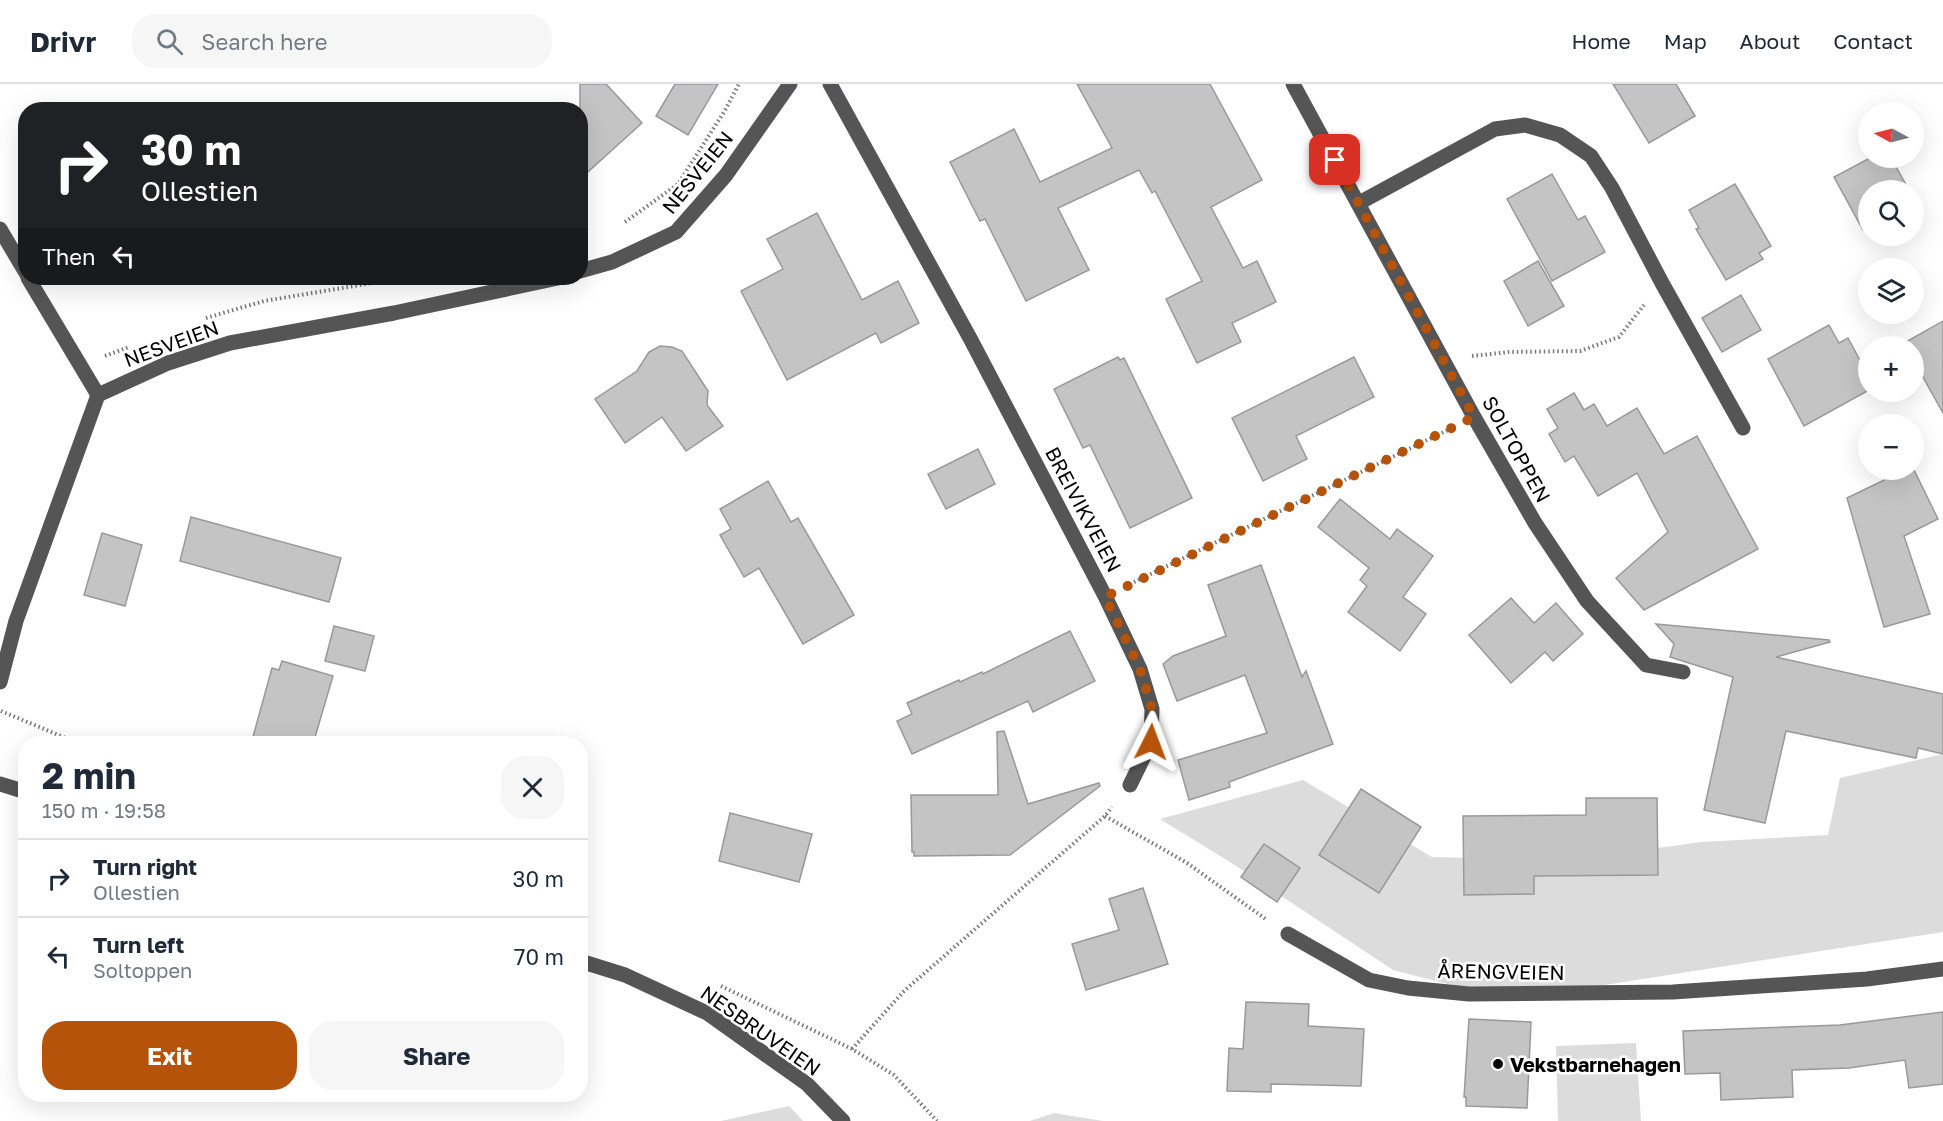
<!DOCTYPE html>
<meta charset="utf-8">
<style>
body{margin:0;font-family:"Golos Text",sans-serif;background:#f6f6f7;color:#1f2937;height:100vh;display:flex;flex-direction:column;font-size:22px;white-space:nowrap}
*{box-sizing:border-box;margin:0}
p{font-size:20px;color:#747a83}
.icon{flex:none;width:33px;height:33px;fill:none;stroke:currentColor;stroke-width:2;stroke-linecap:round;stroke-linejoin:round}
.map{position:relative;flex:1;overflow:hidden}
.side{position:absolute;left:18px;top:652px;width:570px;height:366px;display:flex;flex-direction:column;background:#fff;border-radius:24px;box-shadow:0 6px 24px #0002}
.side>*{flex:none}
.guide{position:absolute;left:18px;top:18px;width:570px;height:183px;border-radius:24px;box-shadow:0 6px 24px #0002;background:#202124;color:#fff;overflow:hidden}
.needle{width:39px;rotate:277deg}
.buttons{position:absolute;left:1858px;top:18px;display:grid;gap:12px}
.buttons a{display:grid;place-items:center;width:66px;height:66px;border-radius:50%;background:#fff;box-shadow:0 6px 24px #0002;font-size:30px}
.pin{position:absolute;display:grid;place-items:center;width:51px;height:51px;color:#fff;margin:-26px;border-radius:12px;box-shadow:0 3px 9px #0006}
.me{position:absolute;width:66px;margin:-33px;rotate:3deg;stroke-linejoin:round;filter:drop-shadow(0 0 4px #0008)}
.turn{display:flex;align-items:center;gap:21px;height:126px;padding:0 24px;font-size:27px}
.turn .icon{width:78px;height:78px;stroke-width:2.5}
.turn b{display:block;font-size:42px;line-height:51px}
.then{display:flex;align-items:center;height:57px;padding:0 24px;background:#0003;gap:12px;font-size:22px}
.round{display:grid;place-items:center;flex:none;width:63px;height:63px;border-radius:24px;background:#f6f6f7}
.headline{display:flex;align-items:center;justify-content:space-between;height:102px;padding:0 24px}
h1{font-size:36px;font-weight:700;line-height:45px}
.button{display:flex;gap:12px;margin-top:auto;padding:12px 24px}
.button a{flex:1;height:69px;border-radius:24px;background:#b45309;color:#fff;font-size:24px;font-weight:700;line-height:69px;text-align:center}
.button a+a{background:#f6f6f7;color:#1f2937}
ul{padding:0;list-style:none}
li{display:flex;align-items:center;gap:18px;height:78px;padding:0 24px;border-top:2px solid #e0e1e3}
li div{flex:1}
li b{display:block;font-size:22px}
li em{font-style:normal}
header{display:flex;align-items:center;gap:36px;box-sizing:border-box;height:84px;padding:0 30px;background:#fff;border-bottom:2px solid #e0e1e3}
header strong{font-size:28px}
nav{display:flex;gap:33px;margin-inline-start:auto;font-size:21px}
.search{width:420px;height:54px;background:#f6f6f7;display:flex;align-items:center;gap:15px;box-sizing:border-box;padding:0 21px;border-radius:24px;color:#747a83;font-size:22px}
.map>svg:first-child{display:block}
.green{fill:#dcdcdc}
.building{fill:#c4c4c4;stroke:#999;stroke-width:1.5}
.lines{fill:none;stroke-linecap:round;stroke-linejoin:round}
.path{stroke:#777;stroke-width:4;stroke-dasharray:1.5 3;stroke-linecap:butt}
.minor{stroke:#555;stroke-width:15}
.route{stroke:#b45309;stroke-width:10;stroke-dasharray:0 18}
.poi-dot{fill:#000;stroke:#fff;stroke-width:2}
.labels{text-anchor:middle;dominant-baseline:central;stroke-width:5;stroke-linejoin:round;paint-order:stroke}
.street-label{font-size:20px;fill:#000;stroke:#fff}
.poi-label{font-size:20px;font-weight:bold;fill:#000;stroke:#fff;text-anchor:start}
</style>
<header>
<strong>Drivr</strong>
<div class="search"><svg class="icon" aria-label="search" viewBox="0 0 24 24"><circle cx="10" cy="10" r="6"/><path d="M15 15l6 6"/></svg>Search here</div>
<nav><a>Home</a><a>Map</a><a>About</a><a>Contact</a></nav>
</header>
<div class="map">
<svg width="1943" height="1037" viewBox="0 0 1943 1037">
<rect width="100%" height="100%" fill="#fff"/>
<!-- green -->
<g class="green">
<path d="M1943 670V848L1598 902 1467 905 1393 886 1233 780 1160 735 1303 696 1432 773 1572 776 1701 758 1828 751 1840 694Z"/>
<path d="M1636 959 1641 1037H1558L1556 962Z"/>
<path d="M789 1022 803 1037H721Z"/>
<path d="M1054 1029 1103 1037H1030Z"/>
</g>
<!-- building -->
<g class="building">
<path d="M580 0H606L642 39 580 95Z"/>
<path d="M675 0H718L688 51 656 32Z"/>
<path d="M1077 0H1210L1262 96 1211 123 1243 184 1257 177 1276 218 1232 239 1241 258 1197 279 1166 215 1202 197 1155 107 1152 109 1139 86 1058 124 1089 186 1026 217 985 135 980 137 950 78 1014 45 1040 98 1112 64Z"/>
<path d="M1613 0H1676L1695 32 1649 59Z"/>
<path d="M1870 74H1891L1909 106H1869V143L1863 146 1834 93Z"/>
<path d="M1552 90 1578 136 1585 132 1605 168 1552 197 1507 115Z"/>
<path d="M1735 100 1771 162 1759 169 1763 175 1726 196 1696 145 1699 144 1689 126Z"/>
<path d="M817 129 862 216 898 197 919 239 881 259 876 249 787 296 741 207 783 185 767 155Z"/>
<path d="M1538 177 1564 222 1528 242 1504 197Z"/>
<path d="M1741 211 1761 246 1722 268 1702 234Z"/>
<path d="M1943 237V329L1914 277V262H1906L1904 259Z"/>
<path d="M1829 241 1839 259 1848 254 1869 293V306L1804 342 1768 275Z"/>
<path d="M660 262 672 263 682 267 708 307 707 321 723 342 686 367 662 333 625 359 595 315 637 287 649 268Z"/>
<path d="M1118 273 1120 276 1124 274 1192 414 1130 444 1090 361 1083 364 1054 305Z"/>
<path d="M1354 273 1374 313 1296 352 1307 375 1263 397 1232 334Z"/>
<path d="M1574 309 1584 326 1594 320 1607 342 1637 324 1664 370 1697 352 1758 465 1644 526 1616 494 1668 448 1637 389 1598 412 1574 372 1565 378 1549 350 1558 344 1547 325Z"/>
<path d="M978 365 995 400 946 425 928 390Z"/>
<path d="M1905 386H1914L1938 435 1904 452 1930 530 1884 543 1847 414Z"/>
<path d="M768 397 791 438 798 434 854 531 803 560 759 484 744 493 720 451 731 445 720 425Z"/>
<path d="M1340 415 1390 455 1397 445 1433 472 1403 513 1426 530 1400 567 1348 528 1367 502 1360 496 1369 484 1318 443Z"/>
<path d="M191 433 341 474 329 518 180 477Z"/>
<path d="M102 449 142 461 125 522 84 511Z"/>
<path d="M1261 481 1302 593 1306 587 1333 660 1229 698 1230 703 1189 716 1178 676 1267 649 1245 591 1177 617 1163 580 1173 572 1226 552 1208 501Z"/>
<path d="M1511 514 1534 539 1556 519 1583 550 1553 577 1545 568 1511 599 1469 551Z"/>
<path d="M1656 540 1829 556 1830 558 1776 573 1943 610V670L1918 664 1916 674 1786 647 1765 739 1704 726 1733 593 1670 573 1674 560Z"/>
<path d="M334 542 374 552 365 587 325 577Z"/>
<path d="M1070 547 1095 597 1033 628 1028 617 912 670 897 637 912 630 907 619 959 596 960 598 982 588 983 590Z"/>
<path d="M282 577 333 592 313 660H251L272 584 279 586Z"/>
<path d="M1004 647 1028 720 1099 699 1100 702 1010 771 914 772V768H912L911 711H998L997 648Z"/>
<path d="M1361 705 1421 743 1379 809 1319 771Z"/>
<path d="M1586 714H1657L1658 791 1534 792V810L1464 811 1463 732 1586 731Z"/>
<path d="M730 729 812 750 799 798 719 777Z"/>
<path d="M1264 760 1300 784 1277 818 1241 793Z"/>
<path d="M1143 804 1168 880 1086 906 1072 860 1119 846 1109 815Z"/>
<path d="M1246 918 1309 920 1308 942 1364 945 1361 1002 1271 1000V1008L1227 1007 1229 964 1243 965Z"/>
<path d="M1943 928V1000L1909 1004 1905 976 1849 984 1792 986 1793 1013 1721 1016 1720 989 1685 990 1683 947 1840 941Z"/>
<path d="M1469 935 1531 938 1527 1024 1466 1022V1013H1464Z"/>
</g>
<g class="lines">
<!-- path -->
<g class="path">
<path d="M625 138 678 100 724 28 739 0"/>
<path d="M206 234 264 217 402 194"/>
<path d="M105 272 129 263"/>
<path d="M1472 272 1509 268 1580 267 1619 253 1644 221"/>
<path d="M1130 500 1450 345"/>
<path d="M1 627 80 660"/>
<path d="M1105 732 1187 779 1267 836"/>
<path d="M721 902 852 965 894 991 937 1037"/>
<path d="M852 965 904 907 1105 732 1112 723"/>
</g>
<!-- minor -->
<g class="minor">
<path d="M830 0 971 256 1105 512 1140 585 1152 625 1151 658 1130 701"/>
<path d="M1293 0 1474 333 1535 439 1587 517 1646 581 1683 588"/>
<path d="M1359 119 1495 45 1525 41 1560 51 1591 72 1612 104 1662 199 1743 344"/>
<path d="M0 145 26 189"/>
<path d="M580 187 612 178 676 148 726 91 790 0"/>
<path d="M28 194 98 311"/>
<path d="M0 598 16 537 98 311 168 279 230 259 394 229 558 194"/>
<path d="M0 700 26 708"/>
<path d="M1288 850 1369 896 1408 904 1469 910 1673 908 1867 895 1943 885"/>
<path d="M580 877 625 891 707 929 807 1000 843 1037"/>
</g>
</g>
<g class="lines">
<!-- route -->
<path class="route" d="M1151 658 1152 625 1140 585 1105 513 1474 333 1335 76"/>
</g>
<!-- markers -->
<circle class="poi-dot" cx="1498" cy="980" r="6"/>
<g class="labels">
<!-- street labels -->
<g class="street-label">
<text transform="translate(697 88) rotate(-51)">NESVEIEN</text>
<text transform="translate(171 259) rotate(-20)">NESVEIEN</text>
<text transform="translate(1517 365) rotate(61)">SOLTOPPEN</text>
<text transform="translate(1084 425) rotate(62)">BREIVIKVEIEN</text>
<text transform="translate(1501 887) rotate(1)">ÅRENGVEIEN</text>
<text transform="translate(761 946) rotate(35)">NESBRUVEIEN</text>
</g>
<!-- poi labels -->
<g class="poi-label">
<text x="1510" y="980">Vekstbarnehagen</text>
</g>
</g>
</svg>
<div class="buttons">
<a><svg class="needle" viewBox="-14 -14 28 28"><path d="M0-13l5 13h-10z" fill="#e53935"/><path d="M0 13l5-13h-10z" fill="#747a83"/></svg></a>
<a><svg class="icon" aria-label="search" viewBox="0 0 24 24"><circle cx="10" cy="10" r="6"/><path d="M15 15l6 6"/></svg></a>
<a><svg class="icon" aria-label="layers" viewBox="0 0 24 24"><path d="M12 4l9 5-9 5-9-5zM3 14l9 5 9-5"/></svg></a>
<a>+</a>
<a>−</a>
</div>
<div class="pin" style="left:1335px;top:76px;background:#d93025"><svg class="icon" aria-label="arrive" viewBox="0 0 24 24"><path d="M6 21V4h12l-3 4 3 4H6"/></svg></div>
<svg class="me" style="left:1151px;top:658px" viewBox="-20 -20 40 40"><path d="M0-17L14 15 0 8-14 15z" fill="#b45309" stroke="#fff" stroke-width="4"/></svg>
<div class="guide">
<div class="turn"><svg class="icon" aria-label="right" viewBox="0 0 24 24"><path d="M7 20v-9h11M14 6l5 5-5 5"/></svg><div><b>30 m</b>Ollestien</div></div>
<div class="then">Then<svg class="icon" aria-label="left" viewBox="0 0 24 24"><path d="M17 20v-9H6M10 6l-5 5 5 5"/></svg></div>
</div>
<section class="side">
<div class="headline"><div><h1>2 min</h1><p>150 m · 19:58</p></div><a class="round"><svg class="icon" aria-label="close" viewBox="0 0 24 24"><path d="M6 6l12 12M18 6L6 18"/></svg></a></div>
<ul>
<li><svg class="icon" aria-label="right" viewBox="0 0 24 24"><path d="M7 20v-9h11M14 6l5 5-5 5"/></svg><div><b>Turn right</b><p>Ollestien</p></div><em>30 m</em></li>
<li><svg class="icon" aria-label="left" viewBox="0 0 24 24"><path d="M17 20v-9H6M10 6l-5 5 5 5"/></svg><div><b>Turn left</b><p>Soltoppen</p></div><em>70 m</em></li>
</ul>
<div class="button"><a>Exit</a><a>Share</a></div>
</section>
</div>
